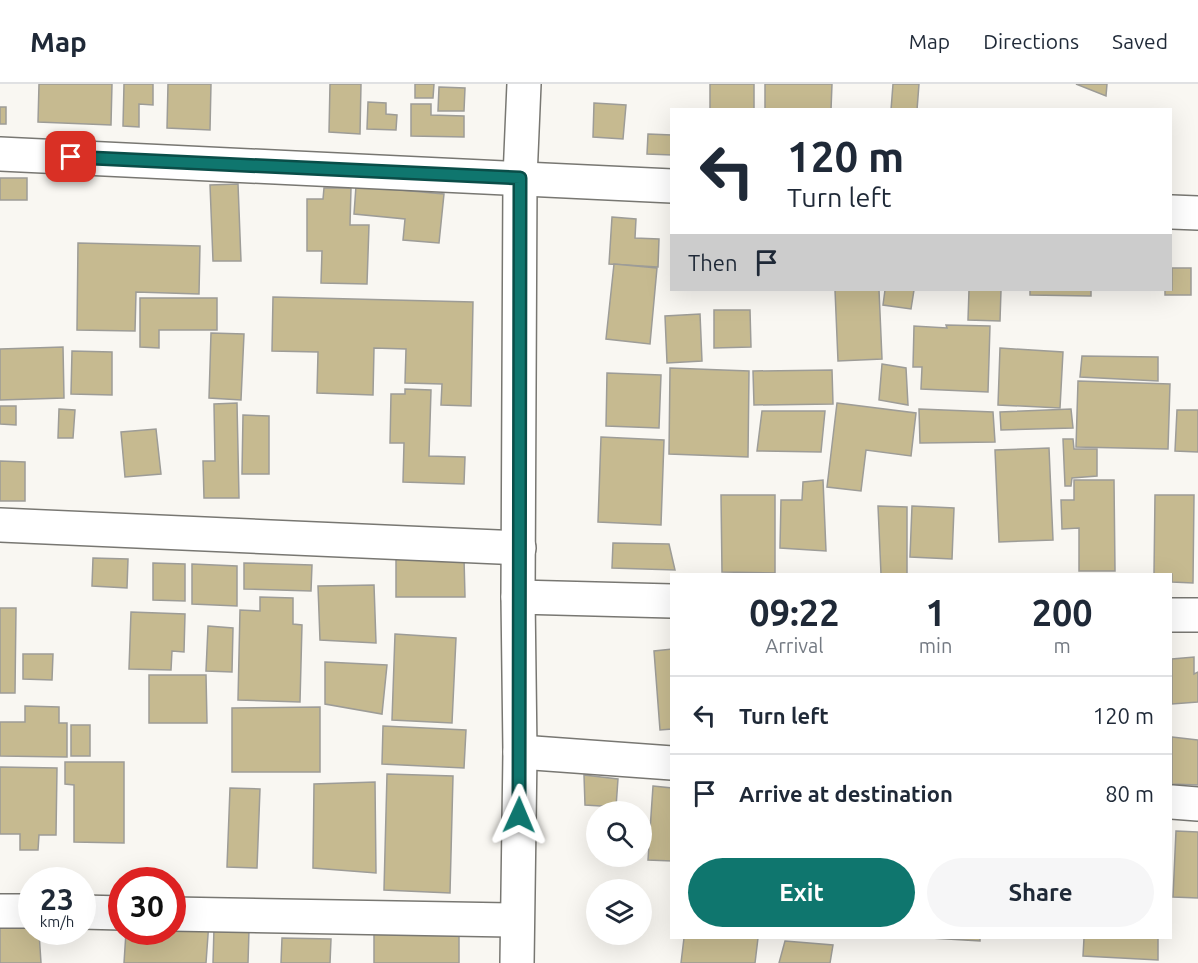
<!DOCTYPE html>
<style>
body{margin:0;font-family:Ubuntu,sans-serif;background:#f6f6f7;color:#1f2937;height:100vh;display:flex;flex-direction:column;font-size:22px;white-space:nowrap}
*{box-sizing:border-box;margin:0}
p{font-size:20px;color:#747a83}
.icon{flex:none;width:33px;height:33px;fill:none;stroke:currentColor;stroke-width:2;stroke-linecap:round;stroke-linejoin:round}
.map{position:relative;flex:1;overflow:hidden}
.sheet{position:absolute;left:670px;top:489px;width:502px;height:366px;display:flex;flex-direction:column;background:#fff;border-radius:0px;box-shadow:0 6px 24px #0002}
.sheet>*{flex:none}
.guide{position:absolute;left:670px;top:24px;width:502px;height:183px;border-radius:0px;box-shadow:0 6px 24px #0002;background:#fff;color:#1f2937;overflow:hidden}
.fabs{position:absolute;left:586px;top:717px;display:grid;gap:12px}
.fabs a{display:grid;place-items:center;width:66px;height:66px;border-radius:50%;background:#fff;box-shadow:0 6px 24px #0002;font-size:30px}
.speed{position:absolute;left:18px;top:783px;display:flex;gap:12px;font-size:30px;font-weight:700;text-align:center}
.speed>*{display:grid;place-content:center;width:78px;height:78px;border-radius:50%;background:#fff;box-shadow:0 6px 24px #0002;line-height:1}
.speed small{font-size:15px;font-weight:400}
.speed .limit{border:9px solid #d22;background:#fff;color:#111}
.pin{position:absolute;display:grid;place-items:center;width:51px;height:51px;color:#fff;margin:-26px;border-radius:12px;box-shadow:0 3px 9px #0006}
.me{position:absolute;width:66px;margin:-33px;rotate:1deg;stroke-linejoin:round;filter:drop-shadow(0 0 4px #0008)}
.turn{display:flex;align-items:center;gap:21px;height:126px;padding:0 18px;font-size:27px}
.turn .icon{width:78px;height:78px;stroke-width:2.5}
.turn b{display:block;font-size:42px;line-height:51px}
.then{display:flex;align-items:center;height:57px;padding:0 18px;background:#0003;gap:12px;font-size:22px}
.eta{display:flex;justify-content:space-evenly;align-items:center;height:102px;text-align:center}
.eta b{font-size:36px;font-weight:600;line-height:42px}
.action{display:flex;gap:12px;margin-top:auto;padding:12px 18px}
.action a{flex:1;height:69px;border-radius:36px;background:#0f766e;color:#fff;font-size:24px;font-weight:600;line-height:69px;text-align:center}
.action a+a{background:#f6f6f7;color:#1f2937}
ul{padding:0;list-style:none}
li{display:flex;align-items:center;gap:18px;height:78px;padding:0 18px;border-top:2px solid #e0e1e3}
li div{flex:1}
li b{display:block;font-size:22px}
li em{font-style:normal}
header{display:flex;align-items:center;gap:36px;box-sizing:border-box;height:84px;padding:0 30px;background:#fff;border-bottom:2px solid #e0e1e3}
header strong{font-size:28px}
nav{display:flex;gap:33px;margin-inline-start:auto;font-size:21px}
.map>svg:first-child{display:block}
.building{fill:#c6ba90;stroke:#9d9c97;stroke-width:1.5}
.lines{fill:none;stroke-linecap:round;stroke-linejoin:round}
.minor-casing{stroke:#787772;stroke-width:36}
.minor{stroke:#fff;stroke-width:33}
.route-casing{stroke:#0a4d48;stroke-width:15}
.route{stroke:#0f766e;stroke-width:10}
</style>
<header>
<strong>Map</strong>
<nav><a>Map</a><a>Directions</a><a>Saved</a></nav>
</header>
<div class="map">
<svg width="1198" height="879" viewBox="0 0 1198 879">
<rect width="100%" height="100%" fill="#f9f7f2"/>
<!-- building -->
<g class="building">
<path d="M39 0H112L111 41 38 38Z"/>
<path d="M124 0H153V21L139 20V43L123 42Z"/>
<path d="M168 0H211L210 46 167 44Z"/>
<path d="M330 0H361L360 50 329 48Z"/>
<path d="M415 0H434L433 14H415Z"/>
<rect x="710" y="0" width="44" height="26"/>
<path d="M765 0H832L831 26H765Z"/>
<path d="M893 0H919L917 26H891Z"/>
<path d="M1076 0H1107L1106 12Z"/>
<path d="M439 3 465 4 464 27H438Z"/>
<path d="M368 18 386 19V30L397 31 396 46 367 45Z"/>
<path d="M594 19 626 21 623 55 593 53Z"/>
<path d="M411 20H431V31L464 32V53L411 52Z"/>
<rect x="0" y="23" width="6" height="17"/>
<path d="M648 50 672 51V71L647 70Z"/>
<rect x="0" y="94" width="27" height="22"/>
<path d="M238 100 241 177H213L210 101Z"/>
<path d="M356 102 444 110 439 159 403 156 405 135 354 130Z"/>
<path d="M324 104H351L350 141H369L367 200 321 199 322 167H307V115H323Z"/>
<path d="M612 133 636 135 635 154 659 155 658 183 609 180Z"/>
<path d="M78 159 200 162 199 210 136 208 135 247 77 246Z"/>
<path d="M614 180 657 184 650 260 606 255Z"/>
<path d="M1172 184H1191V211H1165V206H1172Z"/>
<path d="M835 206H879L882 275 838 277Z"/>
<path d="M885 206H914L911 225 883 221Z"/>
<path d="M969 206H1001L1000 237 968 236Z"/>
<path d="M1030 206H1091V212L1030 211Z"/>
<path d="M273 213 473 218 471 322 441 321 442 300 405 299 406 265 374 264 373 311 317 309 318 268 272 267Z"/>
<path d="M140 214H217V246H159V264L140 263Z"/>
<path d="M714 226H750L751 263 714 264Z"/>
<path d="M700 230 702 277 667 279 665 232Z"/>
<path d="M946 241 990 242 988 308 921 305 922 283H913L914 242 947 244Z"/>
<path d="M211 249 244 250 241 316 209 314Z"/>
<path d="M63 263 64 314 0 316V265Z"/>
<path d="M1000 264 1063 268 1060 324 998 321Z"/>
<path d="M72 267 112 268V311L71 310Z"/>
<path d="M1082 272 1158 273V297L1080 293Z"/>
<path d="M882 280 906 284 908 321 879 316Z"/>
<path d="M670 284 749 287 748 373 669 370Z"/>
<path d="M832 286 833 320 754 321 753 287Z"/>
<path d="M607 289 661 291 659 344 606 342Z"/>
<path d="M1078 297 1170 300 1168 365 1076 363Z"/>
<path d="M405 305 431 306 429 372 465 373 464 400 403 398 404 359H390L391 310H405Z"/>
<path d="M237 319 239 414H204L203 377H215L214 320Z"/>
<path d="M837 319 916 329 911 372 866 366 861 407 827 403Z"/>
<path d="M0 322H16V341L0 340Z"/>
<path d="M59 325 75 326 73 354H58Z"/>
<path d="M919 325 993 328 995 358 920 359Z"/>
<path d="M1071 325 1073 344 1001 346 1000 328Z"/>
<path d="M1177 326H1198V368L1175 367Z"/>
<path d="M762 327H825L821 368 757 367Z"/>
<path d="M243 331 269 332V390H242Z"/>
<path d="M156 345 161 390 125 393 121 348Z"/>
<path d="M601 353 664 356 661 441 598 438Z"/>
<path d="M1063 355H1073L1074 365H1097V392L1072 394 1071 402H1065Z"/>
<path d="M1049 364 1053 456 999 458 995 366Z"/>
<path d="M0 377 25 378V417H0Z"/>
<path d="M823 396 826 467 780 464 781 416H802L803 398Z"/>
<path d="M1074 396H1114L1115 487H1079V444L1062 445 1061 416H1074Z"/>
<path d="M721 411H775V489L722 488Z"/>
<path d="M1155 411H1194L1193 499 1172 498V490H1154Z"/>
<path d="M878 422 907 423V490H881Z"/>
<path d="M912 422 954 424 952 475 910 473Z"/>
<path d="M613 459 669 460 675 486 612 484Z"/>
<path d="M93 474 128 475 127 504 92 502Z"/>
<path d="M396 474H464L465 513H396Z"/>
<path d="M153 479 185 480V517L153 516Z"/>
<path d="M244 479 312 481 311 507 244 505Z"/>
<path d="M192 480 237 482V522L192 520Z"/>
<path d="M374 501 376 559 320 556 318 502Z"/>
<path d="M260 513 293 514V540L302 541 300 618 238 616 240 526 260 527Z"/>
<path d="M0 524H16L15 609H0Z"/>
<path d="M131 528 185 530 184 568 172 567 171 586 129 585Z"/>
<path d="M208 542 233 544 232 588 206 587Z"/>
<path d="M395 550 456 554 452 639 392 636Z"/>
<path d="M672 565V645L660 646 654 567Z"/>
<path d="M23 570H53L52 596 23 595Z"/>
<path d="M1194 573V590L1198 588V618L1172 620V575Z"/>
<path d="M325 578 387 581 382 630 325 620Z"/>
<path d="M149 591H206L207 639H149Z"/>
<path d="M25 622 59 623V639H67V673L0 672V638H25Z"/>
<path d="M320 623V688H232V624Z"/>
<rect x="71" y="641" width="19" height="31"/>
<path d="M383 642 466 646 464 684 382 680Z"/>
<path d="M1172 653 1198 656V701L1172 700Z"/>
<path d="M65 678H124V759L74 758V701L65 700Z"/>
<path d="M0 683 57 684 56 751H39L38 766H20V750H0Z"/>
<path d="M387 690 453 692 450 809 384 806Z"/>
<path d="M584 691 618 695 616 723 585 721Z"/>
<path d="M375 698 376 789 313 784 314 700Z"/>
<path d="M653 702 672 704V777L648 776Z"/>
<path d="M230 704 260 705 257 784 227 783Z"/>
<path d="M1176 747 1198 748V814L1173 813Z"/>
<path d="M172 835 209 837 206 879H124L126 848H172Z"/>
<path d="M32 842V848H39L41 879H0V844Z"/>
<path d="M214 844 249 846 248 879H213Z"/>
<rect x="374" y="847" width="85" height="32"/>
<path d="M282 854 331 855 330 879H281Z"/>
<path d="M684 854H758L755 879H681Z"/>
<path d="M930 854H980V857Z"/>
<path d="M1084 854H1158V876L1083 872Z"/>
<path d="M785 857 833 861 830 879H779Z"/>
</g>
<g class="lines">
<defs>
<g id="minor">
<path d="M0 70 672 102"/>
<path d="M1172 128 1198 129"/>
<path d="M0 441 519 464"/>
<path d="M518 513 672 517"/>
<path d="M1172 531H1198"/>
<path d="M520 668 672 679"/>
<path d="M1172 718 1198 720"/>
<path d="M0 827H32"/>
<path d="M82 828 122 829"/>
<path d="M172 830 517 836"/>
<path d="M517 879 520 668 518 513 520 94 524 0"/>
</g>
</defs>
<!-- minor casing -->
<use href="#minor" class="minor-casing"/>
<!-- minor -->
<use href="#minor" class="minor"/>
</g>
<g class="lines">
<defs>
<path id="route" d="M71 73 520 94 519 731"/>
</defs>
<!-- route casing -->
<use href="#route" class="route-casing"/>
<!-- route -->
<use href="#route" class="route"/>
</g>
</svg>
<div class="fabs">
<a><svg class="icon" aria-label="search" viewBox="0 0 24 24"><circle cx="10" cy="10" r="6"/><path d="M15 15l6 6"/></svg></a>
<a><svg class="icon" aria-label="layers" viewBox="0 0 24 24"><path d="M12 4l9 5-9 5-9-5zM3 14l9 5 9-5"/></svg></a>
</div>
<div class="speed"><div>23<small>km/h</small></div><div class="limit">30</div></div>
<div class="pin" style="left:71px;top:73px;background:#d93025"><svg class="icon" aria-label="arrive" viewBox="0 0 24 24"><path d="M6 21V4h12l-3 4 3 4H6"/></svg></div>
<svg class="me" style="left:519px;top:731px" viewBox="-20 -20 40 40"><path d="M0-17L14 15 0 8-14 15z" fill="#0f766e" stroke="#fff" stroke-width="4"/></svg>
<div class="guide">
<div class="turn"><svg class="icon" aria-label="left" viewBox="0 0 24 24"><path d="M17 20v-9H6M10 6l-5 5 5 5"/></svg><div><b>120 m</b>Turn left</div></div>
<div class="then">Then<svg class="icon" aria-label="arrive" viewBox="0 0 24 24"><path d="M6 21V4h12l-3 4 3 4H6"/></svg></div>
</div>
<section class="sheet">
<div class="eta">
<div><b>09:22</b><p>Arrival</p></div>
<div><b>1</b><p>min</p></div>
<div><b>200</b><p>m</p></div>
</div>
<ul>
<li><svg class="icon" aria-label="left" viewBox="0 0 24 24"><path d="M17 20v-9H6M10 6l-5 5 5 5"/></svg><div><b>Turn left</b></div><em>120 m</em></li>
<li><svg class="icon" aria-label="arrive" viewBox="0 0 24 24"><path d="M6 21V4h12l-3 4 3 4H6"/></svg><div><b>Arrive at destination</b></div><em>80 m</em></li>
</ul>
<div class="action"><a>Exit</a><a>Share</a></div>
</section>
</div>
